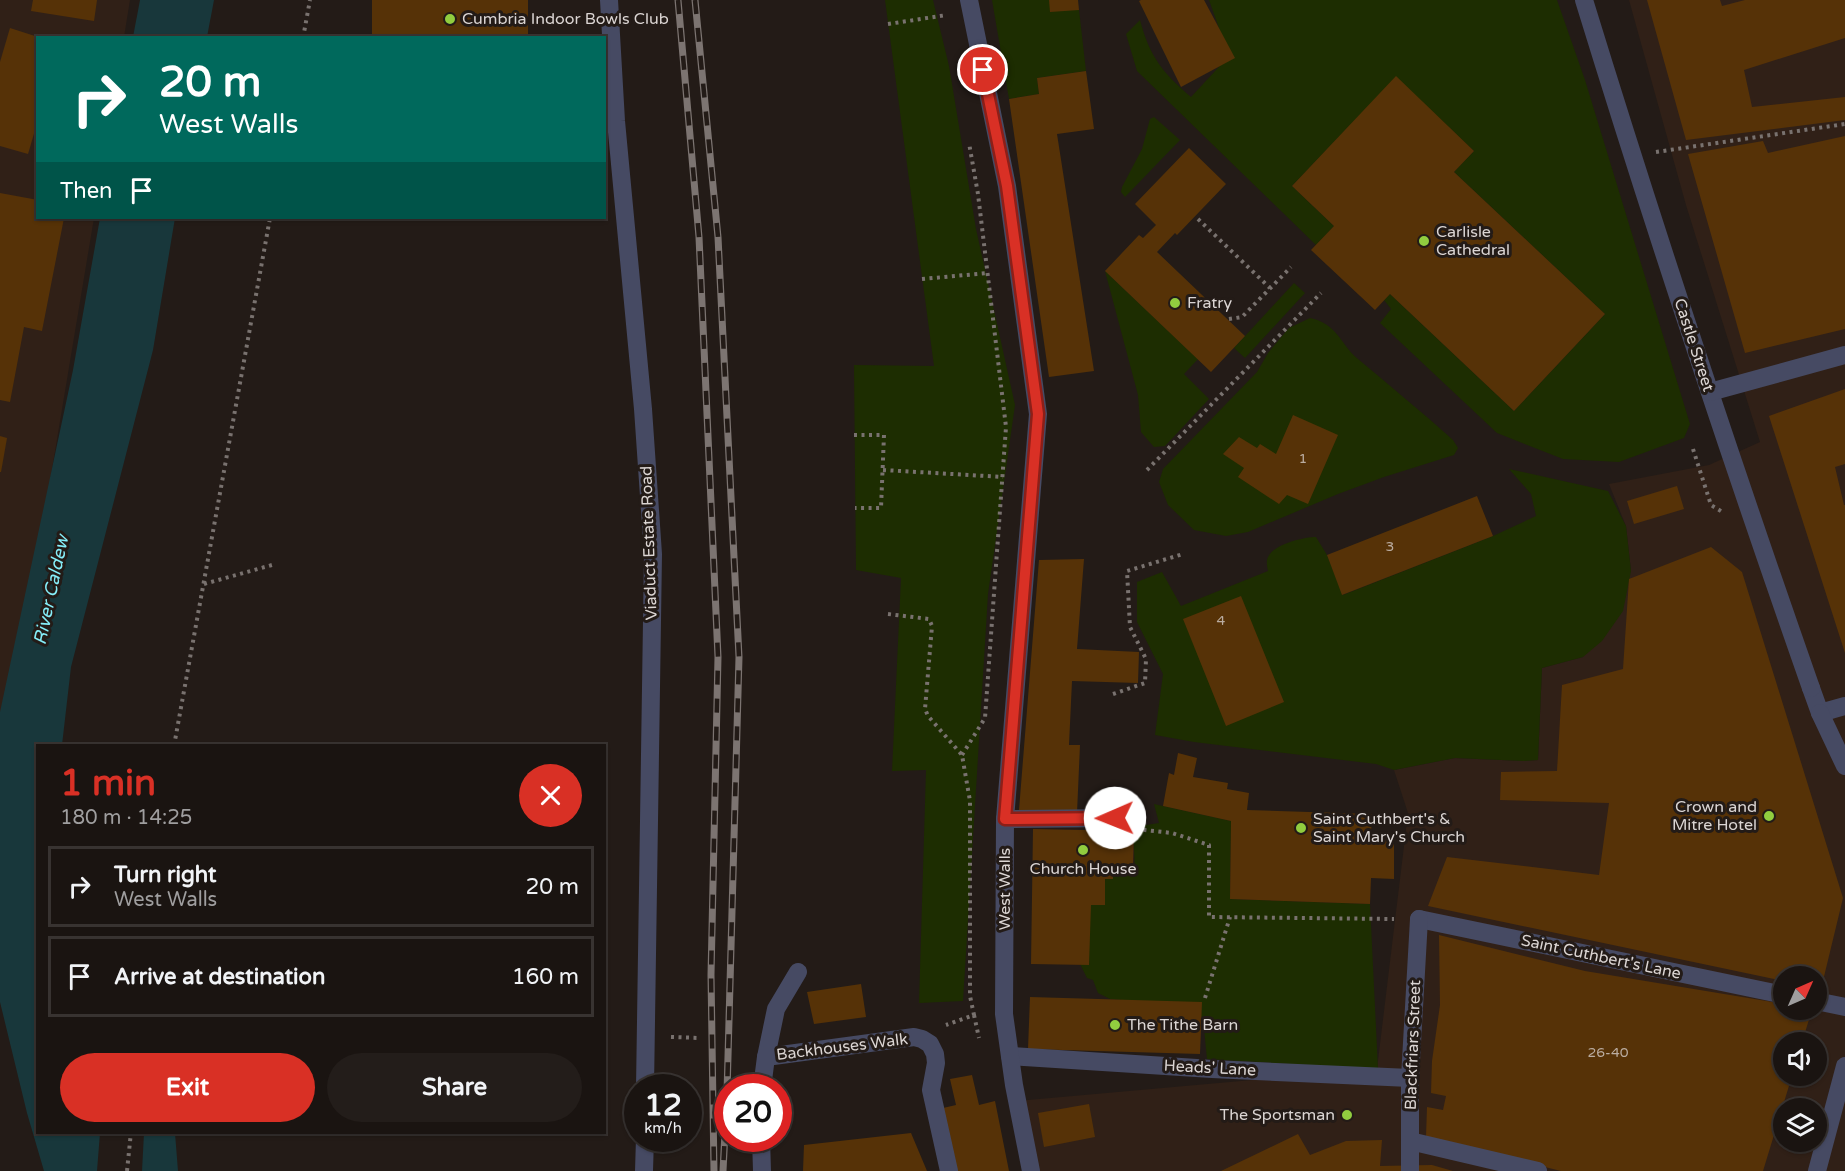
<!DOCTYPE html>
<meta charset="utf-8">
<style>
body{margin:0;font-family:"Varela Round",sans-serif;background:#231d1a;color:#f1f3f6;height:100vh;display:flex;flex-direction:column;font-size:22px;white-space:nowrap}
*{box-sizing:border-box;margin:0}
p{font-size:20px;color:#9f9e9f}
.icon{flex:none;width:33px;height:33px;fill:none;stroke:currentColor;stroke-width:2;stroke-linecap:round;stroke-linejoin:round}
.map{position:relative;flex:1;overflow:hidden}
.details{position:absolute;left:36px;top:744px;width:570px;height:390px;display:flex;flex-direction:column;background:#1a1411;border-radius:0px;box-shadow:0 2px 4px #0004,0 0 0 2px #383331}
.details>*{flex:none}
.hud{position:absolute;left:36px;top:36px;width:570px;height:183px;border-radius:0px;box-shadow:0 2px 4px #0004,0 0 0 2px #383331;background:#00695c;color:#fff;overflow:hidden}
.needle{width:39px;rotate:45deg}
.fabs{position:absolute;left:1773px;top:966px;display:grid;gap:12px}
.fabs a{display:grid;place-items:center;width:54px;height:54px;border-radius:50%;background:#1a1411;box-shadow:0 2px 4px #0004,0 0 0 2px #383331;font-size:30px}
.speed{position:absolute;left:624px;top:1074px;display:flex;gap:12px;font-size:30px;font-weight:700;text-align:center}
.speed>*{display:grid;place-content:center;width:78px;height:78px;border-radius:50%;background:#1a1411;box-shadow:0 2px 4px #0004,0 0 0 2px #383331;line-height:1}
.speed small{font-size:15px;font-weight:400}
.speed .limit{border:9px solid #d22;background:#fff;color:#111}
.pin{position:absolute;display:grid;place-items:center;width:51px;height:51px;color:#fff;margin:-26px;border:3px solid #fff;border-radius:50%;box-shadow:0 2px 6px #0007}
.me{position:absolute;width:66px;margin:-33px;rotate:269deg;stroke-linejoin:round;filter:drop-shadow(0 0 4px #0008)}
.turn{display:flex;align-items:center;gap:21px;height:126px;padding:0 24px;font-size:27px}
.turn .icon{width:78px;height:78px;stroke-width:2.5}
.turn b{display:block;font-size:42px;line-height:51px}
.then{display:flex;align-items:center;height:57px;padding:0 24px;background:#0003;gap:12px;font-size:22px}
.round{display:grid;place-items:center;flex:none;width:63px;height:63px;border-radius:32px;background:#231d1a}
.overview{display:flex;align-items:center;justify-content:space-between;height:102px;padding:0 24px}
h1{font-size:36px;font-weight:700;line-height:45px;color:#d93025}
.primary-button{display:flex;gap:12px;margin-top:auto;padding:12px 24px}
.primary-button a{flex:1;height:69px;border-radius:36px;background:#d93025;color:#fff;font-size:24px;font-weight:700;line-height:69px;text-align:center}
.primary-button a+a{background:#231d1a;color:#f1f3f6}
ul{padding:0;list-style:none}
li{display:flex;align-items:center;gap:18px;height:81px;margin:0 12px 9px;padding:0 12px;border:3px solid #383331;border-radius:0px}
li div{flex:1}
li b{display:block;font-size:22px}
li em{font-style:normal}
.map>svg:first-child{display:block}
.commercial{fill:#302017;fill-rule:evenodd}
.green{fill:#1d2d01}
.water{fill:#18373b}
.pier{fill:#231b17}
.building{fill:#563207}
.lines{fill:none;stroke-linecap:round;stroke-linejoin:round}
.path{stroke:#79726f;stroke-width:4;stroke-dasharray:3 4.5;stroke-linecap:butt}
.service{stroke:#464a63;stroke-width:18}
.pedestrian{stroke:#464a63;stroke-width:18}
.minor{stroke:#464a63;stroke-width:18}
.rail-casing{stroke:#7c7471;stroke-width:7}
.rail{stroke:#231b17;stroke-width:4.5;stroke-dasharray:14;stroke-linecap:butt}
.route-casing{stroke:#8d1f18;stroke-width:15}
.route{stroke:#d93025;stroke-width:10}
.poi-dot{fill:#91cd3f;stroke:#231b17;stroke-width:2}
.labels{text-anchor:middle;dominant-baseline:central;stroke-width:6;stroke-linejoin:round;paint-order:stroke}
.number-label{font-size:14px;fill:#baaca0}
.poi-label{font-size:16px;fill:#dbd5d3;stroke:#231b17;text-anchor:start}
.street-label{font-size:16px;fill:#dbd5d3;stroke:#231b17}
.water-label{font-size:18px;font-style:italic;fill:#85eef9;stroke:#231b17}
</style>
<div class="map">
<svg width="1845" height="1171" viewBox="0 0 1845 1171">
<rect width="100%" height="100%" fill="#231b17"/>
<!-- commercial -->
<g class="commercial">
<path d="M0 0H130L124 37 38 38V218H94L0 780Z"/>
<path d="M1629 0H1845V1171H1034L1017 1101 1377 1069 1408 813 1394 770 1455 758 1524 761 1538 760 1542 668 1583 657 1631 571 1626 526 1609 484 1709 465 1760 442 1686 205ZM1784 976H1816V1010H1784ZM1784 1042H1816V1076H1784ZM1784 1108H1816V1142H1784Z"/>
</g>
<!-- green -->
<g class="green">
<path d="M885 0H933L949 66 976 229 1015 405 988 594 963 1001 919 1003 926 770 892 771 901 578 856 570 854 365 934 366Z"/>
<path d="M992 0H1049L1079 10 1086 71 1037 78 1039 94 1009 99Z"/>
<path d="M1209 0H1557L1585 80 1690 424 1684 438 1619 462 1563 459 1497 433 1380 323 1391 309 1384 300 1390 294 1514 411 1605 314 1454 172 1474 151 1396 77 1292 186 1334 226 1316 245 1137 71 1126 34 1140 20C1150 57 1162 72 1191 97L1229 56Z"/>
<path d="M1154 117 1180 140 1125 197 1121 192 1122 187 1142 149 1150 119Z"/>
<path d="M1105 271 1198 359 1184 374 1209 399 1165 446 1154 447 1141 432 1138 395Z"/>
<path d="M1294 283 1305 293 1245 358 1234 348Z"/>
<path d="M1310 318C1338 324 1339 343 1358 359 1390 386 1422 412 1453 440L1458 448 1454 455 1384 477 1338 494 1248 532 1226 536 1194 530 1168 505 1159 482 1163 469 1257 372 1268 353 1289 328Z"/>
<path d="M1509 469 1608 491 1626 526 1631 571 1623 611 1602 641 1583 657 1542 668 1538 760 1524 761 1455 758 1394 770 1376 764 1194 742 1155 735 1163 674 1137 622V582L1162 572 1181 606 1268 571C1267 566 1266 561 1268 557 1274 544 1304 537 1316 537L1327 555 1343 595 1493 536 1536 516 1531 494Z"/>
<path d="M1154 804 1231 821 1230 899 1370 904 1378 1069 1207 1059 1203 1018 1183 1005 1110 999 1098 993 1093 980 1087 978 1077 958 1087 905 1102 902 1106 875 1135 872 1133 827 1159 823Z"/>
</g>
<!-- water -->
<g class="water">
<path d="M140 0H214L207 37H133Z"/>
<path d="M100 218H175L153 350 71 667 62 745 38 746V1132L175 1133 178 1171H44L27 1113 0 1002V712L73 370Z"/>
</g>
<!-- pier -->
<path class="pier" d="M100 1133H144L142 1171H97Z"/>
<!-- building -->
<g class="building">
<path d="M33 0H97L94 21 31 11Z"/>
<rect x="372" y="0" width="156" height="38"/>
<path d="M1049 0H1078L1079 10 1050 12Z"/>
<path d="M1141 0H1204L1235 58 1181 87 1139 1Z"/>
<path d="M1647 0H1720L1722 6 1745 0H1845V38L1744 70 1752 107 1845 97V120L1686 140Z"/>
<path d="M10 28 38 37V120L28 154 0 146V62Z"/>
<path d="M1086 71 1094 129 1057 134 1094 371 1049 377 1009 99 1039 94 1037 78Z"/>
<path d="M1396 76 1474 151 1454 172 1605 314 1514 411 1390 294 1375 310 1311 250 1334 226 1292 186Z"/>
<path d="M1845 136V329L1745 353 1688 154 1763 141 1768 153Z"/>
<path d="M1189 148 1226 184 1177 235 1175 233 1157 252 1245 336 1211 372 1105 271 1139 235 1143 238 1156 225 1135 204Z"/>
<path d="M0 193 38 200V218H64L42 331 24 327 10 402 0 400Z"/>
<path d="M1845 389V464L1835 467 1844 505H1845V653L1769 416Z"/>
<path d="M1293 415 1338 435 1308 504 1287 495 1279 504 1238 477 1244 468 1223 454 1239 437 1257 448 1260 444 1276 454Z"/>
<path d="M0 436 7 438 1 472H0Z"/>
<path d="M1677 486 1684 509 1634 524 1627 501Z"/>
<path d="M1477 496 1493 536 1342 595 1327 555Z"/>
<path d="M1711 547 1742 572 1843 898 1821 989 1816 988V976H1784V981L1428 906 1447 857 1599 875 1609 803 1500 800 1501 772 1557 771 1562 685 1623 669 1629 579Z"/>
<path d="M1084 559 1077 649 1139 652 1138 683 1072 681 1069 745H1080L1077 813 1019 810 1039 560Z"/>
<path d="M1241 596 1284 702 1226 726 1183 619Z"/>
<path d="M1178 753 1197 758 1193 777 1228 783 1227 789 1249 793 1247 810 1372 814 1371 834H1394V879L1371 878 1370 904 1230 899 1231 821 1163 806 1169 773 1174 775Z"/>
<path d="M1033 829 1134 831 1133 869 1113 868V879H1105V905H1091L1089 965 1031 964Z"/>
<path d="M1439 935 1585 971 1784 1004V1010H1812L1802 1042H1784V1076H1792L1763 1171H1561L1426 1137 1427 1107 1443 1110 1446 1096 1431 1093 1432 1061 1440 1005Z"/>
<path d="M861 984 866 1017 814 1024 807 992Z"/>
<path d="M1030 997 1202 1002 1200 1054 1028 1049Z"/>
<path d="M972 1075 979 1105 995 1101 1009 1171H957L943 1108 956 1105 950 1079Z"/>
<path d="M1089 1104 1095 1137 1044 1147 1038 1113Z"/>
<path d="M911 1133 927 1171H803L804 1145Z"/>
<path d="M1298 1134 1310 1155 1346 1141 1382 1140 1380 1166 1432 1165 1453 1171H1221Z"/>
</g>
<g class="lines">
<!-- path -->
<g class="path">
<path d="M888 24 947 15"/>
<path d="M303 38 310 0"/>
<path d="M1656 152 1845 124"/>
<path d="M1198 219 1270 288"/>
<path d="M922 279 988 273"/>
<path d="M1229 319 1242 317 1291 267"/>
<path d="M854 435H884L881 508H855"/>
<path d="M1693 449 1711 505 1724 513"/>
<path d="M883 470 1003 477"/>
<path d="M1147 470 1321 293"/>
<path d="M204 584 272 565"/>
<path d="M888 614 929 619 932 626 925 709 928 716 962 755 970 801V996L974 1015 946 1025"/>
<path d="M1113 694 1145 683 1146 659 1130 627 1127 571 1183 554"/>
<path d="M174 746 270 218"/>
<path d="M962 755 985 718 1006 427 978 194 969 143"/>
<path d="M1136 829 1172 833 1209 845V917L1394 919"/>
<path d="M1205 998 1230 917"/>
<path d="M974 1015 979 1038"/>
<path d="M671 1037 700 1038"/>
<path d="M127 1171 131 1132"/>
</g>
<!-- service -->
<g class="service">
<path d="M1005 819 1115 818"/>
<path d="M1419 919 1784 995"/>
<path d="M1816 1001 1845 1007"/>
<path d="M1410 1141 1538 1171"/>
</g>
<!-- pedestrian -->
<g class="pedestrian">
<path d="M1811 688 1820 713 1845 706"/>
<path d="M1820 713 1845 766"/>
<path d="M1010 1056 1212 1069 1410 1078"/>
<path d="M1817 1171 1845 1066"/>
</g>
<!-- minor -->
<g class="minor">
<path d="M609 0 616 121 643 409 653 554 645 1088"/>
<path d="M969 0 1007 186 1038 414 1005 819 1004 1014 1014 1085 1031 1171"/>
<path d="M1584 0C1655 231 1731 460 1811 688"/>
<path d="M1710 392 1845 355"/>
<path d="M766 1057 914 1037 922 1039 930 1044 935 1054 936 1063 931 1090 949 1171"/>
<path d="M762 1088 766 1057 776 1009 798 972"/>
<path d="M761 1138 762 1171"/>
<path d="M644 1171 645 1138"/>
<path d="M1410 1171V1078L1419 919"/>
</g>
<defs>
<g id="rail">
<path d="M678 0 699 237 718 657 711 975 714 1171"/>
<path d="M695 0 718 237 739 657 727 1093 723 1171"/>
</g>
</defs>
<!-- rail casing -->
<use href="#rail" class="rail-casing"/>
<!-- rail -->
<use href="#rail" class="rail"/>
</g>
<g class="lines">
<defs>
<path id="route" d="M983 70 1007 186 1038 414 1005 819 1115 818"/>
</defs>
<!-- route casing -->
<use href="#route" class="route-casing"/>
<!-- route -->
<use href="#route" class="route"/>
</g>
<!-- markers -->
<g class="poi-dot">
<circle cx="450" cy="19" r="6"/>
<circle cx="1424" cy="241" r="6"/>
<circle cx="1175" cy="303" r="6"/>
<circle cx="1769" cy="816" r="6"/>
<circle cx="1301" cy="828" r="6"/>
<circle cx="1083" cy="850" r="6"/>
<circle cx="1115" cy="1025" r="6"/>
<circle cx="1347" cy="1115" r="6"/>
</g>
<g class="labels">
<!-- number labels -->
<g class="number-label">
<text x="1303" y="458">1</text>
<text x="1390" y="546">3</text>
<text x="1221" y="620">4</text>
<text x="1608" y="1052">26-40</text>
</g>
<!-- poi labels -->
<g class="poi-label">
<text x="462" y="19">Cumbria Indoor Bowls Club</text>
<text x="1436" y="232">Carlisle<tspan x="1436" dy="18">Cathedral</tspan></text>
<text x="1187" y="303">Fratry</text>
<text x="1757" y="807" text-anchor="end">Crown and<tspan x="1757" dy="18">Mitre Hotel</tspan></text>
<text x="1313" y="819">Saint Cuthbert's &amp;<tspan x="1313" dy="18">Saint Mary's Church</tspan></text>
<text x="1083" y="869" text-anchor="middle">Church House</text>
<text x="1127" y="1025">The Tithe Barn</text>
<text x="1335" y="1115" text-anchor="end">The Sportsman</text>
</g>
<!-- street labels -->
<g class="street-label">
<text transform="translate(1694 345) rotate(72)">Castle Street</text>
<text transform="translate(649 543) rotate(-92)">Viaduct Estate Road</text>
<text transform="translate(1005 889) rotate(-90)">West Walls</text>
<text transform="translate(1601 957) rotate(12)">Saint Cuthbert's Lane</text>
<text transform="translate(1413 1045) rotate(-88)">Blackfriars Street</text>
<text transform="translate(842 1047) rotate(-7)">Backhouses Walk</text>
<text transform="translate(1210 1068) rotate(3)">Heads' Lane</text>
</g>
<!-- water labels -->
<g class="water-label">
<text transform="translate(51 590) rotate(-78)">River Caldew</text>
</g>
</g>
</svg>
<div class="fabs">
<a><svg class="needle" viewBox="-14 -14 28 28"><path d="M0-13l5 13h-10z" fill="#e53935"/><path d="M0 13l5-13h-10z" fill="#9f9e9f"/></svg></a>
<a><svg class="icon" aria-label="sound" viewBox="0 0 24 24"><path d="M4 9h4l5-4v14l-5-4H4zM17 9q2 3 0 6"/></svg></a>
<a><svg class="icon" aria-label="layers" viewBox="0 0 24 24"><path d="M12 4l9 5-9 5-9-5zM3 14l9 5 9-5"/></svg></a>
</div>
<div class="speed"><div>12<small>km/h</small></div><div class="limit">20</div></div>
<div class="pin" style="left:983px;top:70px;background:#d93025"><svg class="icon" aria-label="arrive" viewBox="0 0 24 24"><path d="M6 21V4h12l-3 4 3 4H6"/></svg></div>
<svg class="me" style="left:1115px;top:818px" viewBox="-20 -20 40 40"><circle r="19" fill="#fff"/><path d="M0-13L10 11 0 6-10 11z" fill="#d93025"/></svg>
<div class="hud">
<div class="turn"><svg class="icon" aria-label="right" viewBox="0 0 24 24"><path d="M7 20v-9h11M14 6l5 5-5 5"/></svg><div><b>20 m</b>West Walls</div></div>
<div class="then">Then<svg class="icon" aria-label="arrive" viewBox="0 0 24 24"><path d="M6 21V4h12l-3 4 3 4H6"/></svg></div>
</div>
<section class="details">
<div class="overview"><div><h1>1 min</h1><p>180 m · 14:25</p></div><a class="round" style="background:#d93025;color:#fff"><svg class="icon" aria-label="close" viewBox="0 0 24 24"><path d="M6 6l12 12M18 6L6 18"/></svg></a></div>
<ul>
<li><svg class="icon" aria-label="right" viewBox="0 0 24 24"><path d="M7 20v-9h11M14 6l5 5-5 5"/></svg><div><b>Turn right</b><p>West Walls</p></div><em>20 m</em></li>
<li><svg class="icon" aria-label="arrive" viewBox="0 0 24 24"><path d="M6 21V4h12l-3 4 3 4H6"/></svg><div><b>Arrive at destination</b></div><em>160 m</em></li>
</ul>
<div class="primary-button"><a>Exit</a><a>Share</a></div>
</section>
</div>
